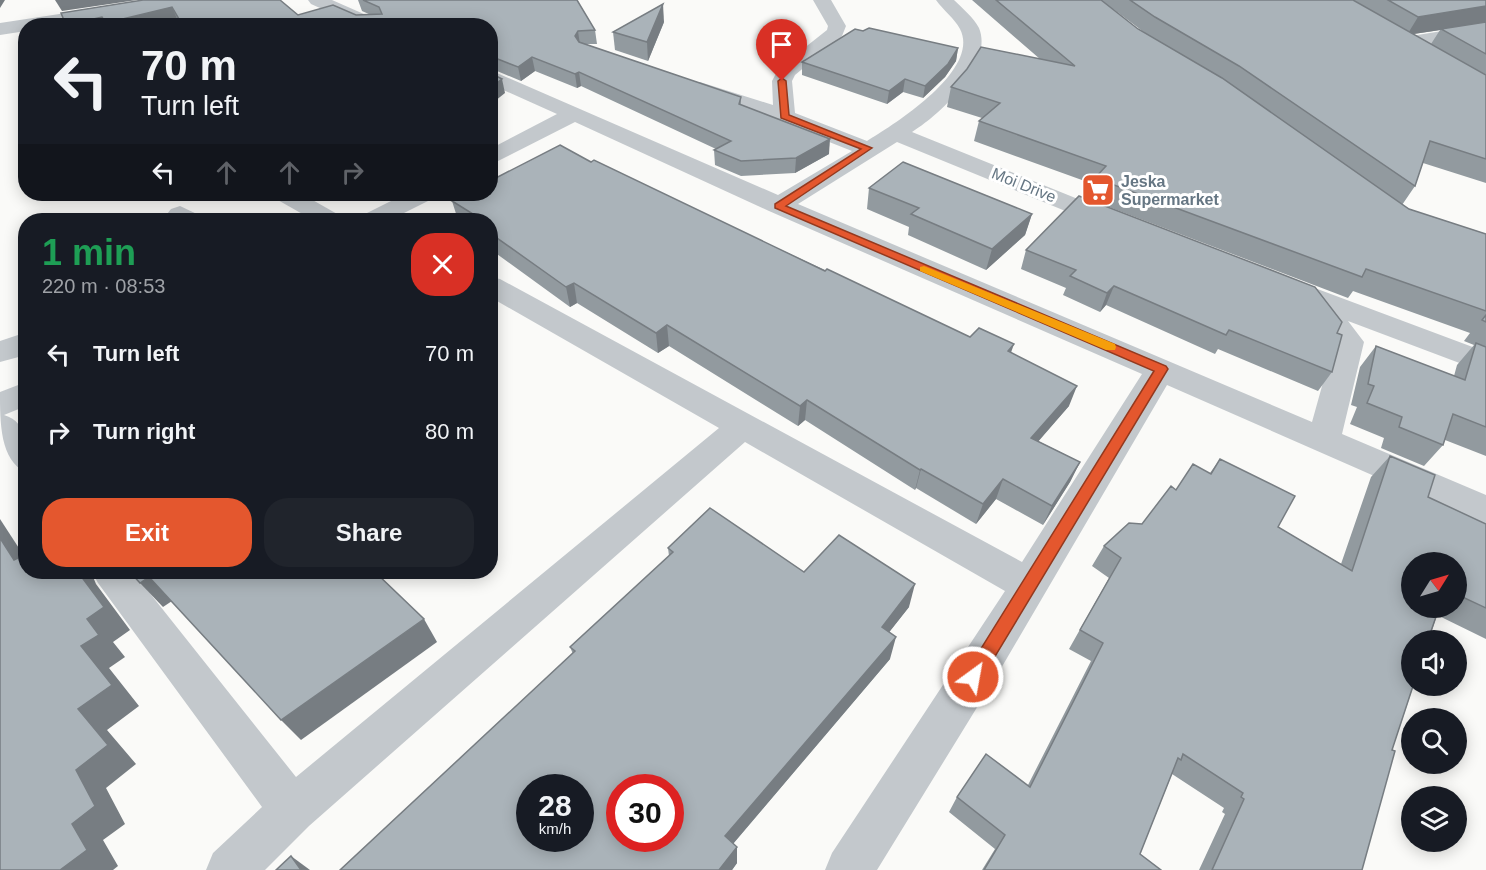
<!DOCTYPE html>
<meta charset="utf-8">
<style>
body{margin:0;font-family:Arial,sans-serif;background:#20242c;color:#f1f3f6;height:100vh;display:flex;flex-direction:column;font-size:22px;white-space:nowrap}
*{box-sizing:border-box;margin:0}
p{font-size:20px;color:#9ea1a6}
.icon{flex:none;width:33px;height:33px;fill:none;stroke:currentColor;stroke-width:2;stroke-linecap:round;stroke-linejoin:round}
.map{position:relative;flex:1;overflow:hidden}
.panel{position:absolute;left:18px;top:213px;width:480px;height:366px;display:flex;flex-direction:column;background:#171b24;border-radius:24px;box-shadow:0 3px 15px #0003}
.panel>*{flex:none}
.top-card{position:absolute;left:18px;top:18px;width:480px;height:183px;border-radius:24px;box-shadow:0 3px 15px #0003;background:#171b24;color:#f1f3f6;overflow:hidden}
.needle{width:39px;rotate:53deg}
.tools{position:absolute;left:1401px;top:552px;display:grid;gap:12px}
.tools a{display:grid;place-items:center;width:66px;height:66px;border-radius:50%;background:#171b24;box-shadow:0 3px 15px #0003;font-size:30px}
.speed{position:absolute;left:516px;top:774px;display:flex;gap:12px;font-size:30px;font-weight:700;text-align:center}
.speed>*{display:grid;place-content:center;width:78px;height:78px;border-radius:50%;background:#171b24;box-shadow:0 3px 15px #0003;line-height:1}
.speed small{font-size:15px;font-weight:400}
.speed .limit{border:9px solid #d22;background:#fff;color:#111}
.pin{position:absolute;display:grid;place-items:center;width:51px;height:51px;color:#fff;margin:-62px -26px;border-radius:50% 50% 50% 0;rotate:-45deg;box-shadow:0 0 6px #0007}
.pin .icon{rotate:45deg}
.me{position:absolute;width:66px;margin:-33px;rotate:32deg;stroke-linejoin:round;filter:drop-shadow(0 0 4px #0008)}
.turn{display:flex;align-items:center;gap:21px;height:126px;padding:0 24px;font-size:27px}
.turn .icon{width:78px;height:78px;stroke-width:2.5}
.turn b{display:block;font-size:42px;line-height:51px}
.lanes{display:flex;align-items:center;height:57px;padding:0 24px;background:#0003;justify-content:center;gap:30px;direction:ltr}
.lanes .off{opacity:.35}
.round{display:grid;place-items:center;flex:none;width:63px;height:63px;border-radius:24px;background:#20242c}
.summary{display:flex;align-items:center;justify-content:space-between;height:102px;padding:0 24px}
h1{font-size:36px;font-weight:700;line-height:45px;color:#1e9e55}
.primary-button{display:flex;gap:12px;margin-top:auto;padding:12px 24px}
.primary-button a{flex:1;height:69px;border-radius:24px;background:#e4572e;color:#fff;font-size:24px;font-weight:700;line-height:69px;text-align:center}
.primary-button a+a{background:#20242c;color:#f1f3f6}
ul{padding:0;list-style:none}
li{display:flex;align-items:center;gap:18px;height:78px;padding:0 24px}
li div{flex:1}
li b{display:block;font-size:22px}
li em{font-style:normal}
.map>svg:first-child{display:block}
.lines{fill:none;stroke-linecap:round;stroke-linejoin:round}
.minor{fill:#c3c8cc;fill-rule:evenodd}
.wall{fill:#929a9f;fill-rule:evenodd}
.shaded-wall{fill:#777d82}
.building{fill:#aab3b9;stroke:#777d82;stroke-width:1.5;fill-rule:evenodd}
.route{fill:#e4572e;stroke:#94391e;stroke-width:1.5}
.slow{fill:#f59e0b}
.labels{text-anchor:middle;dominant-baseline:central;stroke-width:6;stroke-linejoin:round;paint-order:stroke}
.far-poi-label{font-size:16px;font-weight:bold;fill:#657683;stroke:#fff;text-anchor:start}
.far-street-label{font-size:16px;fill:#657683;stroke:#fff}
</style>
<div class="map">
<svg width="1486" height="870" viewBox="0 0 1486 870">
<rect width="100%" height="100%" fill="#fafaf8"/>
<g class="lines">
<!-- minor -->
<g class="minor">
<path d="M152 0H195L192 4 186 5 57 26H26V31L0 35V23Z"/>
<path d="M308 0H332L382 22 385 26H360L311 4Z"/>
<path d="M813 0H831L846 26 842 36 795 75 792 81 795 113 867 141C895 124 981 70 960 29 955 19 943 10 936 0H954C962 8 974 18 979 28 994 64 940 115 912 132L1120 216 1124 221 1120 226 1111 229 1102 226 897 142 798 204 1312 422 1334 343 1304 304 1276 293 1272 287 1276 281 1286 278 1296 281 1486 352V373L1348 321 1364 342 1342 434 1486 495V525L1167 385 1000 670 877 870H825L832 853 1005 591 745 442 309 826 265 870H206L213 853 262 807 98 583 92 572H133L296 777 719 428 490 297V277L500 279 1022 562 1142 374 769 211 575 122 490 165V149L557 114 490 84V70L778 195 852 151 776 121 693 92 690 88 693 84 700 82 773 105 772 81 779 68 827 30 828 26Z"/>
<path d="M1486 24V36L1405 49 1398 47 1396 43 1398 39 1405 37Z"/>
<path d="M273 194H302L339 215 343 220H313L276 199Z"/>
<path d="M405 194H435L432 199 390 220H359L363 215Z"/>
<path d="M180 206 199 215 203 220 171 219 167 214 171 209Z"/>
<path d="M18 335H26V355L0 362V341Z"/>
<path d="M26 382V406L4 415C30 423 26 450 26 472 0 461 0 422 0 392Z"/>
</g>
</g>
<!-- wall -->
<g class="wall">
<path d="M143 0 298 15H371L362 11 358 0H577L595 30 597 44H585L741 97V105L829 154 795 173 741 176 715 165 714 150 716 149 581 86 577 88 535 71 521 81 490 68V26H181L178 21 158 26H66Z"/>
<path d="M972 0H1486V183L1423 163 1415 186 1402 205 1409 209 1486 234V456L1445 440 1443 445 1424 466 1381 448 1384 438 1350 424 1357 407 1351 405 1360 367 1376 346 1454 376 1457 365 1474 345 1464 341 1470 333 1353 291 1348 298 1088 199 1093 184 974 141 979 121 982 118 947 107 951 87 1040 59ZM1112 8 1145 33 1138 29ZM1440 30 1431 44 1413 34 1434 31Z"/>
<path d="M664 22 648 61 615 50 613 32Z"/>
<path d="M863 31 958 48 956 61 945 77 923 98 903 92 887 104 802 75V62Z"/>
<path d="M591 162 970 337 1011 353 1069 406 1038 441 1080 462 1070 482 1043 525 996 499 976 524 916 488 915 490 805 420 798 426 669 346 658 353 577 303 570 307 490 249V220H458L452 201Z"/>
<path d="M869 188 1032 214 1025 235 986 270 908 235 909 227 867 209Z"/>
<path d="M1026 250 1337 333 1332 372 1318 391 1218 349 1215 354 1106 305 1100 312 1063 295 1066 288 1021 269Z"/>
<path d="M1390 456 1428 497 1486 524V639L1437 615 1392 750 1362 870H1199L1225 814 1222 812 1224 808 1172 774 1140 854 1161 870H982L995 849 949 812 957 797 1028 785 1091 661 1069 649 1109 578 1092 566 1104 546 1142 524 1176 490 1210 473 1220 459 1278 527 1341 564 1371 477ZM1456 562V608H1412Z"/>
<path d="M668 548 804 572 909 607 889 632 890 659 733 844 737 863 732 870H340L573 654 570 647 669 556Z"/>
</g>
<!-- shaded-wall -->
<g class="shaded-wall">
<path d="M0 0H5L0 8Z"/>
<path d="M55 0H137L62 11Z"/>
<path d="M663 4 664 22 648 61 647 42Z"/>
<path d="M1486 6V23L1407 35 1418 17Z"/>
<path d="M172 7 178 21 158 26H107L106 23Z"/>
<path d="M102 17 106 26H66V25Z"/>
<path d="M578 31 580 45 575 36Z"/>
<path d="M958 48 956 61 945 77 923 98 925 86Z"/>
<path d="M532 57 535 71 521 81 518 67Z"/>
<path d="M579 72 581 86 577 88 575 74Z"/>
<path d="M502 79 505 93 490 105V88Z"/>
<path d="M905 79 903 92 887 104 889 91Z"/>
<path d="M830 139 829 154 795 173 796 158Z"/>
<path d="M1032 214 1025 235 986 270 992 249Z"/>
<path d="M574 283 577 303 570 307 566 287Z"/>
<path d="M1114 286 1106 305 1100 312 1107 293Z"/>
<path d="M667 325 669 346 658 353 656 333Z"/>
<path d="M1014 344 1007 364 1008 351Z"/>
<path d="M1077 386 1069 406 1024 458 1031 438Z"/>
<path d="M807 400 805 420 798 426 800 406Z"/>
<path d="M1080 462 1070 482 1043 525 1052 506Z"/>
<path d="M921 469 916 488 915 490 920 470Z"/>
<path d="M1003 479 996 499 976 524 983 504Z"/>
<path d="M0 519 26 559 14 560 0 538Z"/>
<path d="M78 572H91L96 584 130 630 113 642 125 657 109 668 139 706 107 730 136 764 106 788 125 824 103 840 118 866 113 870H60L72 824 76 770 81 646 87 619Z"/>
<path d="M149 577 172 601 163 607 140 583Z"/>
<path d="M915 584 909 607 876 649 882 627Z"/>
<path d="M424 619 437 642 301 740 281 720Z"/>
<path d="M896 637 890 659 726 852 725 836Z"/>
<path d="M737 847V863L732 870H719Z"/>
<path d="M291 856 310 870H301Z"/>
</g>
<!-- building -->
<g class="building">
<path d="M143 0H280L298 15 333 5 356 15 382 14 379 7 363 0H577L595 30 578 31 575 36 579 42 741 97 739 104 830 139 796 158 741 161 714 150 731 141 579 72 575 74 532 57 518 67 490 56V26H183L172 7 106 23 102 17 66 25 61 13Z"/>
<path d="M996 0H1101L1138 29 1222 78 1409 209 1486 234V311L1366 269 1362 277 1095 178 1106 166 979 121 1000 103 951 87 967 69 981 47 1075 66Z"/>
<path d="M1130 0H1353L1486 75V159L1430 141 1415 186 1239 66 1155 17Z"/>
<path d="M1388 0H1486V6L1418 17Z"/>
<path d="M663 4 647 42 613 32Z"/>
<path d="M1486 22V54L1441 29Z"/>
<path d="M869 28 958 48 948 64 925 86 905 79 889 91 802 62 855 29 863 31Z"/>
<path d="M490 73 502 79 490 88Z"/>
<path d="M560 145 591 162 594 160 825 271 827 269 970 337 979 328 1014 344 1008 351 1077 386 1031 438 1080 462 1052 506 1003 479 983 504 921 469 920 470 807 400 800 406 667 325 656 333 574 283 566 287 490 233V220H477L481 219 452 201 466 194H490V181Z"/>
<path d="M903 162 1032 214 992 249 911 214 919 208 869 188Z"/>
<path d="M1079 196 1315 287 1342 322 1337 333 1342 335 1332 372 1229 330 1226 335 1114 286 1107 293 1070 276 1076 270 1026 250Z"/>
<path d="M1486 315V322L1482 320Z"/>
<path d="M1476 343 1486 347V427L1453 414 1443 445 1399 427 1402 417 1367 403 1374 386 1368 384 1376 346 1465 380Z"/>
<path d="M1390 456 1435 475 1428 497 1486 524V608L1456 594V562H1412V608H1439L1428 640H1412V686H1413L1392 750 1395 751 1362 870H1212L1244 799 1241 797 1243 793 1183 754 1181 760 1178 758 1140 854 1161 870H984L1005 835 957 797 986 754 1030 787 1103 643 1080 630 1121 558 1104 546 1129 523 1142 524 1171 486 1176 490 1193 464 1211 474 1220 459 1295 496 1278 527 1352 571Z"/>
<path d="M710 508 804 572 839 535 915 584 882 627 896 637 725 836 737 847 719 870H340L575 651 570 647 673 552 668 548ZM530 788H580V838H530ZM620 788H670V838H620Z"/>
<path d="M0 538 14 560 26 554V572H78L104 607 87 619 99 635 81 646 112 685 78 709 108 745 76 770 95 806 72 824 87 850 60 870H0Z"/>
<path d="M130 572H375L424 619 281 720 149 577 140 583Z"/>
<path d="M291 856 301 870H276Z"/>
</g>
<!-- route -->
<path class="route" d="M782 78 786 81 789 115 872 148 786 206 1166 366 1168 369 979 683 973 685 967 683 965 677 967 671 1154 371 775 208V204L861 149 781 118 778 81Z"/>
<!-- slow -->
<path class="slow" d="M924 266 1115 344 1116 347 1115 350H1106L920 271V267Z"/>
<!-- icons -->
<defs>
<symbol id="supermarket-square" viewBox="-11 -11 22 22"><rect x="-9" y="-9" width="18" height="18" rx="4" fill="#e4572e" stroke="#fff"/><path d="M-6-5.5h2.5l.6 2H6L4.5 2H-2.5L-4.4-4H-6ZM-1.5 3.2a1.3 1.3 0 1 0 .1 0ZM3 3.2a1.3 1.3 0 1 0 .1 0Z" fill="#fff"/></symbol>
</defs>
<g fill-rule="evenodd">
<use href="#supermarket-square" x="1079" y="171" width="38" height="38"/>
</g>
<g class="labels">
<!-- far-poi labels -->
<g class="far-poi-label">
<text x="1121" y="181">Jeska<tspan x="1121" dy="18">Supermarket</tspan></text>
</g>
<!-- far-street labels -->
<g class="far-street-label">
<text transform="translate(1024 185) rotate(22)">Moi Drive</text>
</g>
</g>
</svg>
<div class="tools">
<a><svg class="needle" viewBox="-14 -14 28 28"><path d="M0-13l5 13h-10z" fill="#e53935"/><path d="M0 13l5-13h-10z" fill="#9ea1a6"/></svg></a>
<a><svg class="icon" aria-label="sound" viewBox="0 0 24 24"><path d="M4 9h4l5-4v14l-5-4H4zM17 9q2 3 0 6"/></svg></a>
<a><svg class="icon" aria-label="search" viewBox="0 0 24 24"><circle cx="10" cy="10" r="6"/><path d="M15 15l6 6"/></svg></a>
<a><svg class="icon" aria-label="layers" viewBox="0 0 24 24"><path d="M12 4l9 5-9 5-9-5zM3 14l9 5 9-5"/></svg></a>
</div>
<div class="speed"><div>28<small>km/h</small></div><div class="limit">30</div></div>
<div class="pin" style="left:782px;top:81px;background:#d93025"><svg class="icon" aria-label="arrive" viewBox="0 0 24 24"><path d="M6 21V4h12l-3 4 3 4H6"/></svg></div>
<svg class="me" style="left:973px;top:677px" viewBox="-20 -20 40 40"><circle r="17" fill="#e4572e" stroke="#fff" stroke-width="3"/><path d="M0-11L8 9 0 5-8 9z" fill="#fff"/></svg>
<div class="top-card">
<div class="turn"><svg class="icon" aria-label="left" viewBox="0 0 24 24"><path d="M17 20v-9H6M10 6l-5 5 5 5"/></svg><div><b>70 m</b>Turn left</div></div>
<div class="lanes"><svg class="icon" aria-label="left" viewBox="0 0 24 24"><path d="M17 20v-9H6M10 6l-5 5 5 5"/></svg><svg class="icon off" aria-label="ahead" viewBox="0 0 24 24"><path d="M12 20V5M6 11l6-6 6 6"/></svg><svg class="icon off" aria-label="ahead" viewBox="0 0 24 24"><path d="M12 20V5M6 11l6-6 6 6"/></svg><svg class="icon off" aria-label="right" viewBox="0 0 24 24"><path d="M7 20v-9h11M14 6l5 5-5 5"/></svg></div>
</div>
<section class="panel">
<div class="summary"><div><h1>1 min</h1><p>220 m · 08:53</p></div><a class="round" style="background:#d93025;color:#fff"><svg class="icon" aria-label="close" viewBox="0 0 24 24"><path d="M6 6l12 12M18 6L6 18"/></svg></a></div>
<ul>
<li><svg class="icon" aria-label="left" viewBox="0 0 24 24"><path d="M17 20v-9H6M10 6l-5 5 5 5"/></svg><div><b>Turn left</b></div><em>70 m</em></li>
<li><svg class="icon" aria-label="right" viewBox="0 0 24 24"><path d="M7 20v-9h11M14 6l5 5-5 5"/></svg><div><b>Turn right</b></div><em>80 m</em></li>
</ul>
<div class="primary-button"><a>Exit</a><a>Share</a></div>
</section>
</div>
